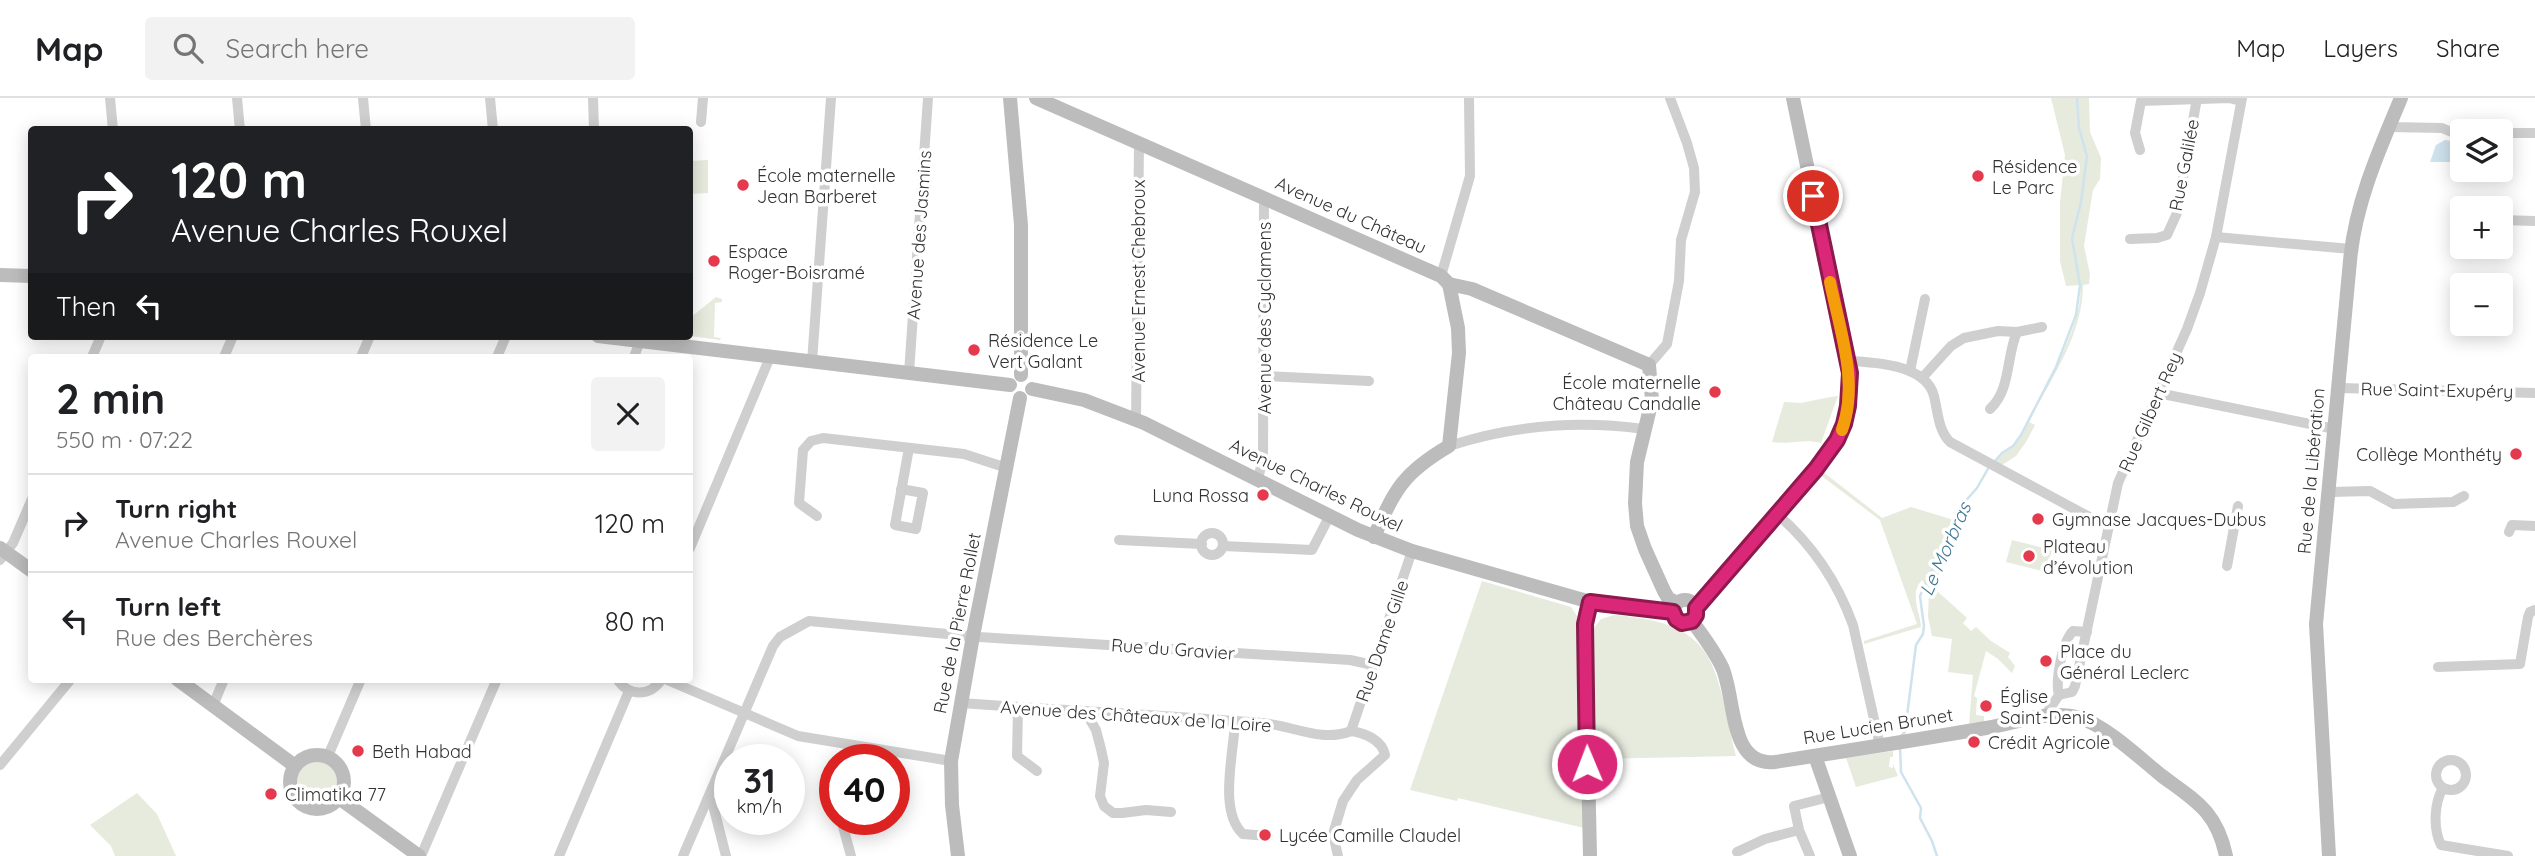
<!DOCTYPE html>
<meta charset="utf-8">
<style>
body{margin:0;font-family:Quicksand,sans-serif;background:#f2f2f2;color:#202124;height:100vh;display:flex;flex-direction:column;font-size:26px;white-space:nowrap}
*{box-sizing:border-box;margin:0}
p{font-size:23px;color:#757577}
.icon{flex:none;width:38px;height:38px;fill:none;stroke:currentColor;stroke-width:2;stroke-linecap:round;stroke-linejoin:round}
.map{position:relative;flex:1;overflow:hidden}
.panel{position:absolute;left:28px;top:256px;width:665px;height:329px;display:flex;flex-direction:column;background:#fff;border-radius:7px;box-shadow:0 4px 18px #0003}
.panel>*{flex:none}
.guide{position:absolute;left:28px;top:28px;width:665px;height:214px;border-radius:7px;box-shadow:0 4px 18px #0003;background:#202124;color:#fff;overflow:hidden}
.buttons{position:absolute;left:2450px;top:21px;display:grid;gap:14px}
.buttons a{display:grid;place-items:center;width:63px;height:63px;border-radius:7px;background:#fff;box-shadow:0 4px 18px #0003;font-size:35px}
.speed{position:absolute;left:714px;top:646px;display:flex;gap:14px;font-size:35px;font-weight:700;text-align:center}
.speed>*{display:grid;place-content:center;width:91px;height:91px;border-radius:50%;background:#fff;box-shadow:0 4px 18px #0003;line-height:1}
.speed small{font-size:18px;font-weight:400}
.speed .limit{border:10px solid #d22;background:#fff;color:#111}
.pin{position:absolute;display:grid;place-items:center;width:60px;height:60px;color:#fff;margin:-30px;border:4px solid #fff;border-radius:50%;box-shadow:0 2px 7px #0007}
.me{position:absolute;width:77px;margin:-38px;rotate:359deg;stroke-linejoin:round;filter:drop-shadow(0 0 5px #0008)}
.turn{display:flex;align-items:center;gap:24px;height:147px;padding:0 28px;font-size:32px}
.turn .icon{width:91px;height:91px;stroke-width:2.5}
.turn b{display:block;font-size:49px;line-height:60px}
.then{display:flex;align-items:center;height:66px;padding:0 28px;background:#0003;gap:14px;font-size:26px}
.round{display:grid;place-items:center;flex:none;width:74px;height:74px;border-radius:7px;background:#f2f2f2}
.headline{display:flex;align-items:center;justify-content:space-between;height:119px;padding:0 28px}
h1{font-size:42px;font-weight:700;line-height:52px}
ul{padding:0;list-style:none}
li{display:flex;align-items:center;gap:21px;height:98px;padding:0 28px;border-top:2px solid #e0e0e0}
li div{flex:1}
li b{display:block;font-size:26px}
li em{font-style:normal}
header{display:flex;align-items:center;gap:42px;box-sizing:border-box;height:98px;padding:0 35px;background:#fff;border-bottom:2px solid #e0e0e0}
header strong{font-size:33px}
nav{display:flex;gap:38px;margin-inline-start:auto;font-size:24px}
.search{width:490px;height:63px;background:#f2f2f2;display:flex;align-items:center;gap:18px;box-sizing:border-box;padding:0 24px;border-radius:7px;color:#757577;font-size:26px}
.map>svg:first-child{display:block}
.green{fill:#e6ebde}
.water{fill:#cee3ed}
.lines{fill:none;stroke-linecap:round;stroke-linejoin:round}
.stream{stroke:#cee3ed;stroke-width:2.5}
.street{stroke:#cfcfcf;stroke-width:10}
.secondary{stroke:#bcbcbc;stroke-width:14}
.route-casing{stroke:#8e194d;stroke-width:18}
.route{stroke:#db2777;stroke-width:12}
.slow{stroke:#f59e0b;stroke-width:12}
.poi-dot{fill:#e5394d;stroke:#fff;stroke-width:2.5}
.labels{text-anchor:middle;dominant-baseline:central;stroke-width:7;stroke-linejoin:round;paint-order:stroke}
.street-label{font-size:18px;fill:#323232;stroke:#fff}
.poi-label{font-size:18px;fill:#323232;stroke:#fff;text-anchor:start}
.water-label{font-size:19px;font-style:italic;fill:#3f7895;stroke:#fff}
</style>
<header>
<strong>Map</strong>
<div class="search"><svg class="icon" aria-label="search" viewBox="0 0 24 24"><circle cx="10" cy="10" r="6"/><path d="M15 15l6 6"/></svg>Search here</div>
<nav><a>Map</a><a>Layers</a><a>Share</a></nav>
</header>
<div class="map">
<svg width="2535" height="758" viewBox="0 0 2535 758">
<rect width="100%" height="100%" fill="#fff"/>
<!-- green -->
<g class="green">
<path d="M2051 0H2089L2090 34 2101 60 2100 81 2093 92 2084 148 2090 176 2089 186 2083 187C2083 237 2051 280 2029 324L2035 327 2026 344 2016 358 2002 367 1994 363 2013 348 2021 337C2039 300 2085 227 2080 187L2066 188 2060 163V104L2065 57Z"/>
<path d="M708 62V95L690 96V63Z"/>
<path d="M716 199 722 201V204L715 205 714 239 721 240 720 242 690 238V220Z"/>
<path d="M1830 299 1838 298 1821 345C1804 340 1789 347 1772 344L1784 304 1801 305Z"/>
<path d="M1822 373 1882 420 1911 409 1954 422 1938 460 1941 466 1936 492 1967 520 1963 525 1971 533 1976 529 1991 543 2010 555 2008 559 2015 568 2012 575 1998 561 1986 553 1974 598 1977 600 1976 617 1984 618V626L1969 627 1973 577 1948 574 1952 541 1932 538 1928 519 1929 492 1922 482C1909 496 1920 513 1921 529L1864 546V543L1917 526 1880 422 1819 376Z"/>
<path d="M2012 442 2052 452 2046 474 2006 464Z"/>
<path d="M1482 483 1571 509 1577 518 1584 730 1458 700 1457 703 1410 692Z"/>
<path d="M1614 517C1721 525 1714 569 1736 658L1595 661 1592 532 1601 521Z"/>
<path d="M1893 653V659H1890L1889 669 1893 670V666L1898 678 1856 689 1846 660Z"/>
<path d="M320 661 335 670 340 685C332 721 284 708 298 672L301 671 299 670C305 664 312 661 320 661Z"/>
<path d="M137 695 157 716 176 758H115L111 748 90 727Z"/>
</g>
<!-- water -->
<path class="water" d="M2445 42 2462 45V64H2430L2436 47Z"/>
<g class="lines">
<!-- stream -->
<g class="stream">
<path d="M1994 364 2002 355 2013 348 2021 337 2056 269 2076 217 2080 187 2072 140 2081 104 2087 58 2079 30 2077 0"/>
<path d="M1900 639 1905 634 1916 547 1923 536 1924 528 1920 498 1962 407 1977 390 1989 369"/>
<path d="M1900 649 1901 674 1921 710 1920 720 1932 743 1937 758"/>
</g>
<!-- street -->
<g class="street">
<path d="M110 0 113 32"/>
<path d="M237 0 240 32"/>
<path d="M363 0 366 32"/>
<path d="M490 0 493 32"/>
<path d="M593 0 594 32"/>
<path d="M701 24 703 0"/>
<path d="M2389 29 2442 30 2454 35H2462"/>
<path d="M2501 35H2535"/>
<path d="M2140 52 2135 35 2141 3 2229 0 2241 3"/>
<path d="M2501 122 2535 123"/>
<path d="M2216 139 2351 151"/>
<path d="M2130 141 2157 140 2167 137 2177 115 2197 0"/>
<path d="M1441 178 1470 78 1469 0"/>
<path d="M92 259 101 238"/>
<path d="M224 259 233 238"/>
<path d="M361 259 370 238"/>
<path d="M497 259 506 238"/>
<path d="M634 259 640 243"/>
<path d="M1847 263C1873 264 1926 266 1934 298 1938 314 1938 332 1950 344L2093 421 2110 426"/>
<path d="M812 264 831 0"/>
<path d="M1649 267 1667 246 1679 183 1681 142 1695 94 1694 70 1687 45 1670 0"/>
<path d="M1910 273 1925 201"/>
<path d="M909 275 928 0"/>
<path d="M1264 278 1369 283"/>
<path d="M1922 280 1951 248 1964 240 1998 233 2017 234 2042 229"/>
<path d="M2339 290 2535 295"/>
<path d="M2158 295 2335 331"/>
<path d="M1990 311C2011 292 2006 259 2017 234"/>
<path d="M1136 322 1139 45"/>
<path d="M1449 348C1513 327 1577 322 1644 331"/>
<path d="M1258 381 1263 360 1264 100"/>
<path d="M901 391 923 395 916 431 895 427 909 350"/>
<path d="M2330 394 2370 393 2394 406 2453 404 2464 398"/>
<path d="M1777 416C1813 447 1837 483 1853 527L1880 648"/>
<path d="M817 418 799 405 803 352 811 343 823 340 964 356 1007 370"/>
<path d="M2509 434 2512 427 2535 428"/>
<circle cx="1212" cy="446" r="11"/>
<path d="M1119 442 1202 446"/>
<path d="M1223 448 1312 452 1330 417"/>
<path d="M690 450 770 259"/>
<path d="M0 462 13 445 32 401"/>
<path d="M2227 468 2238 408"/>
<path d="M2438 569 2520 566 2528 519 2530 514 2535 512"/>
<path d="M617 581C629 599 650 599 662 581"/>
<path d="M665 581 798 638 951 663"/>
<path d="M2059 597C2055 583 2062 544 2073 533L2087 534"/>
<path d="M960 605C1061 612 1161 617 1262 625 1292 627 1321 645 1351 633"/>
<path d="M213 608 224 581"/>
<path d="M1018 609 1017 658 1037 673"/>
<path d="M1085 613 1096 632 1101 651 1104 665 1100 698 1104 708 1113 715H1122L1146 712 1171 714"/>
<path d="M2046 616 2059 597 2072 594 2075 588 2118 385 2187 231 2200 195 2216 139 2242 0"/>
<path d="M1235 623C1234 655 1218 713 1243 736L1268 738"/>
<path d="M1351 633 1412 453"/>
<path d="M328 658 361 581"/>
<circle cx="2451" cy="677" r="15"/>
<path d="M847 662 849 647"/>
<path d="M0 667 71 581"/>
<path d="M2443 690C2434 705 2433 731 2441 747L2508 758"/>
<path d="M707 702 711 703 714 711 726 758"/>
<path d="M841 721 851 758"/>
<path d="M1737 754 1765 741 1799 732"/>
<path d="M421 758 497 581"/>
<path d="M559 758 629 593"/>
<path d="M683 758 773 548 780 539 809 523 979 539 1350 562 1373 567"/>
<path d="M1338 758 1333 736 1343 703 1357 682 1385 657C1382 642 1365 635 1351 633"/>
<path d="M1810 758 1799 732 1794 708 1829 699"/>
</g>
<!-- secondary -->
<g class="secondary">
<path d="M1010 0 1021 127V277"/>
<path d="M1036 0 1441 178 1449 186 1472 191 1649 267 1652 302 1637 364 1635 405 1637 428 1645 451 1664 493 1668 500 1677 505"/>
<path d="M0 177 32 178"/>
<path d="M598 238 1010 287"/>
<path d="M1032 291 1084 302 1144 325 1358 432 1412 453 1601 507 1673 514"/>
<path d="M1374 439C1395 391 1403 375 1449 348L1459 255 1458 230 1449 186"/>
<path d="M0 450 32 473"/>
<circle cx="1685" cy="514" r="12"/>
<path d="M1697 510 1827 356C1844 332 1852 305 1850 275L1793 0"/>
<path d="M1692 523C1703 538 1714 552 1722 569 1736 599 1728 669 1775 664 1846 653 1916 642 1986 630 2017 625 2048 611 2080 620 2105 627 2141 661 2162 678 2196 703 2217 714 2226 758"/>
<path d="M177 581 295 668"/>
<circle cx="317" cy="684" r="27"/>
<path d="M1815 658 1850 758"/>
<path d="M339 700 419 758"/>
<path d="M958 758 952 707 951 663 973 538 1020 300"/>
<path d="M1590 758 1585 526 1590 504"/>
<path d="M2329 758 2316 526 2350 163C2355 106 2379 52 2401 0"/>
</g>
</g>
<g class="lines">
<defs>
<path id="route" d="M1587 666 1585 526 1590 504 1673 514 1676 521 1682 525 1692 523 1696 517V510L1816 371 1837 342 1844 326 1848 308 1850 275 1813 98"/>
</defs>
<!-- route casing -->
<use href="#route" class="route-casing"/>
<!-- route -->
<use href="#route" class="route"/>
<!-- slow -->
<path class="slow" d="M1830 184C1840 233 1859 284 1842 332"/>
</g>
<!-- markers -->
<g class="poi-dot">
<circle cx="1978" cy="78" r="7"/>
<circle cx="743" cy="87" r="7"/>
<circle cx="714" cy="163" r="7"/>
<circle cx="974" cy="252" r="7"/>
<circle cx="1715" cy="294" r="7"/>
<circle cx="2516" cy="356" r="7"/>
<circle cx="1263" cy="397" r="7"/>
<circle cx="2038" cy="421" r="7"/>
<circle cx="2029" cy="458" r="7"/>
<circle cx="2046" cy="563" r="7"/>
<circle cx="1986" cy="608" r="7"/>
<circle cx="1974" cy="644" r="7"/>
<circle cx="358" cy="653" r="7"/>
<circle cx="271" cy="696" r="7"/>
<circle cx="1265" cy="737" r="7"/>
</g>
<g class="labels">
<!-- street labels -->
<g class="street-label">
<text transform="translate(2184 67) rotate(-79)">Rue Galilée</text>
<text transform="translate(1351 117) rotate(24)">Avenue du Château</text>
<text transform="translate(919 137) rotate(-86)">Avenue des Jasmins</text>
<text transform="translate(1138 183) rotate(-90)">Avenue Ernest Chebroux</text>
<text transform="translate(1264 220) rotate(-90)">Avenue des Cyclamens</text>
<text transform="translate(2437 292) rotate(1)">Rue Saint-Exupéry</text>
<text transform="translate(2150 314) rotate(-66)">Rue Gilbert Rey</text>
<text transform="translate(2311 373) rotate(-85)">Rue de la Libération</text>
<text transform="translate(1316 387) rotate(26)">Avenue Charles Rouxel</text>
<text transform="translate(957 525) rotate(-79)">Rue de la Pierre Rollet</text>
<text transform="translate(1382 543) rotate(-71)">Rue Dame Gille</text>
<text transform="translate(1173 551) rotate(4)">Rue du Gravier</text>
<text transform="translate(1136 618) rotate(4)">Avenue des Châteaux de la Loire</text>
<text transform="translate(1878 628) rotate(-9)">Rue Lucien Brunet</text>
</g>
<!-- poi labels -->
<g class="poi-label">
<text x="1992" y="68">Résidence<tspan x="1992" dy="21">Le Parc</tspan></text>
<text x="757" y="77">École maternelle<tspan x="757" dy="21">Jean Barberet</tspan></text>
<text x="728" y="153">Espace<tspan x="728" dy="21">Roger-Boisramé</tspan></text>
<text x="988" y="242">Résidence Le<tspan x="988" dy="21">Vert Galant</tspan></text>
<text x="1701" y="284" text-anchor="end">École maternelle<tspan x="1701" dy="21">Château Candalle</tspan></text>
<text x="2502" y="356" text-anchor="end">Collège Monthéty</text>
<text x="1249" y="397" text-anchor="end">Luna Rossa</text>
<text x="2052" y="421">Gymnase Jacques-Dubus</text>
<text x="2043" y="448">Plateau<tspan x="2043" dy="21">d’évolution</tspan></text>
<text x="2060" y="553">Place du<tspan x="2060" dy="21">Général Leclerc</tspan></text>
<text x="2000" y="598">Église<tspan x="2000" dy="21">Saint-Denis</tspan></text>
<text x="1988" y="644">Crédit Agricole</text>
<text x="372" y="653">Beth Habad</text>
<text x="285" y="696">Climatika 77</text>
<text x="1279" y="737">Lycée Camille Claudel</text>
</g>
<!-- water labels -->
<g class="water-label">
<text transform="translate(1945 451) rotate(-66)">Le Morbras</text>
</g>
</g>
</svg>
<div class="buttons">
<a><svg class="icon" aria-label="layers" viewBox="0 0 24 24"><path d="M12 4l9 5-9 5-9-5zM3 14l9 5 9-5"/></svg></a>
<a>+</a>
<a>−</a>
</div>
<div class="speed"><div>31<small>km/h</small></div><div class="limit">40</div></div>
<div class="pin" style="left:1813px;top:98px;background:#d93025"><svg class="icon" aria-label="arrive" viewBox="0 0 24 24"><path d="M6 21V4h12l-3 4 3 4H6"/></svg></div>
<svg class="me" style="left:1587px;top:666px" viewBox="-20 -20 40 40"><circle r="17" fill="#db2777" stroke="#fff" stroke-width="3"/><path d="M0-11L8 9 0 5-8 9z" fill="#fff"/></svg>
<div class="guide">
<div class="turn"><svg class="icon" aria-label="right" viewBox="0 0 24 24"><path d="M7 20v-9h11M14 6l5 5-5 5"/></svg><div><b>120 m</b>Avenue Charles Rouxel</div></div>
<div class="then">Then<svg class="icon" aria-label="left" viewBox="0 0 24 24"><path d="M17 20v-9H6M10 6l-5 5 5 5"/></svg></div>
</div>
<section class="panel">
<div class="headline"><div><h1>2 min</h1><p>550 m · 07:22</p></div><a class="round"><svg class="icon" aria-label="close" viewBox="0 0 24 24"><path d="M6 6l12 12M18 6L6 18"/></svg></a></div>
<ul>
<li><svg class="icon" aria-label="right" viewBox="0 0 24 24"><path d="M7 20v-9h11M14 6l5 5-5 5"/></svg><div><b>Turn right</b><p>Avenue Charles Rouxel</p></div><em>120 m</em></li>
<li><svg class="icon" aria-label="left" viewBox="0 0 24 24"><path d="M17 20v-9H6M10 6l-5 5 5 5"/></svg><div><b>Turn left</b><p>Rue des Berchères</p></div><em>80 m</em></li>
</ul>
</section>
</div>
